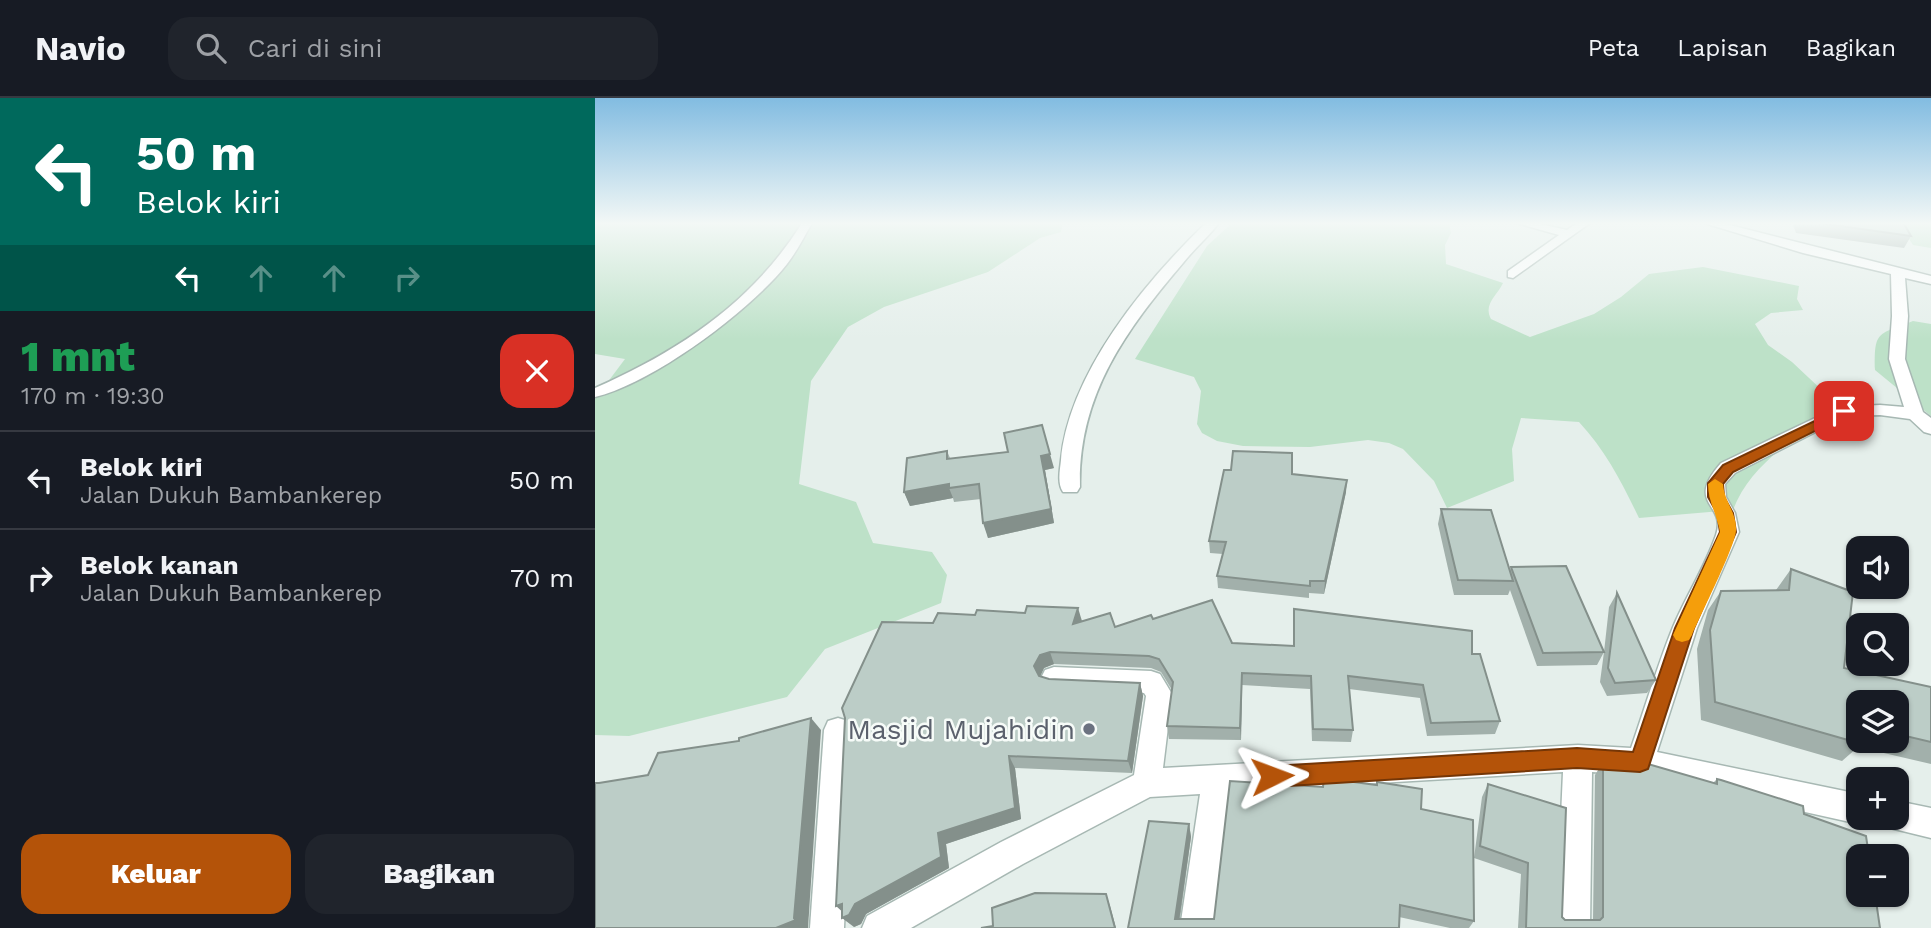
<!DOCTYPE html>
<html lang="id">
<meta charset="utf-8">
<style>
body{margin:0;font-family:"Work Sans",sans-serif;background:#20242c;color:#f1f3f6;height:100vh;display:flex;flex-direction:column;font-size:26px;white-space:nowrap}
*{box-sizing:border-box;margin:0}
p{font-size:23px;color:#9ea1a6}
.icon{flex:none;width:38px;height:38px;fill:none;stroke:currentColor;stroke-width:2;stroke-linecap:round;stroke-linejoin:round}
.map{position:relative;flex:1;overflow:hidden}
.drawer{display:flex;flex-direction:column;background:#171b24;width:595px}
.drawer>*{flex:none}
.guide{background:#00695c;color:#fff;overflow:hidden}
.buttons{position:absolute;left:1251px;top:438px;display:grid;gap:14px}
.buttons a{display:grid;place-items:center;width:63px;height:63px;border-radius:14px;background:#171b24;box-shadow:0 2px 5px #0004;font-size:35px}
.pin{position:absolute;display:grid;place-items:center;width:60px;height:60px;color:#fff;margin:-30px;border-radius:14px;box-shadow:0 4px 10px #0006}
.me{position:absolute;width:77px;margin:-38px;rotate:87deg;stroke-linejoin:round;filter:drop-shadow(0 0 5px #0008)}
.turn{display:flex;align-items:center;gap:24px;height:147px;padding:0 21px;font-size:32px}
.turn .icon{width:91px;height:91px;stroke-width:2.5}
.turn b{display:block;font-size:49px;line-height:60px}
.lanes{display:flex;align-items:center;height:66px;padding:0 21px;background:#0003;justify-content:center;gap:35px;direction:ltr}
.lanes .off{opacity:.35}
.round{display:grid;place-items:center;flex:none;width:74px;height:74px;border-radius:21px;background:#20242c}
.overview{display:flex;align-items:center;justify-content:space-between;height:119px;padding:0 21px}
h1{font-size:42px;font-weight:800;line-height:52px;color:#1e9e55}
.action{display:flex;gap:14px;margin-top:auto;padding:14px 21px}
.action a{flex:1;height:80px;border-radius:21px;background:#b45309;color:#fff;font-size:28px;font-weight:800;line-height:80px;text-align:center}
.action a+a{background:#20242c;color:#f1f3f6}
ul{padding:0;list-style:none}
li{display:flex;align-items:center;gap:21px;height:98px;padding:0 21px;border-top:2px solid #363941}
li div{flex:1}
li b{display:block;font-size:26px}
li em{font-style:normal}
header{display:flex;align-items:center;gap:42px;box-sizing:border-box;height:98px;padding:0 35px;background:#171b24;border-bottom:2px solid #363941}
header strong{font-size:33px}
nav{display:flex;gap:38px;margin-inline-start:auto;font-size:24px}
.search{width:490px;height:63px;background:#20242c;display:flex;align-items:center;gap:18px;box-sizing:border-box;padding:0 24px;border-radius:21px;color:#9ea1a6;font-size:26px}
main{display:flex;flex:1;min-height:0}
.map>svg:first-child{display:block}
.green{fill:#bde1c8}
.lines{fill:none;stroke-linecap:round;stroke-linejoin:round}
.lane-casing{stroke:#a7b8b3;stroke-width:3}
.street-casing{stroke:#a7b8b3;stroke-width:3}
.lane{fill:#fff;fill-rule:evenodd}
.street{fill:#fff;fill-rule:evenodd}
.wall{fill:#a2b0ab;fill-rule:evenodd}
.shaded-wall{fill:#84908b}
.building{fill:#bccdc7;stroke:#84908b;stroke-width:2}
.route{fill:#b45309;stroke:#753606;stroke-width:2}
.slow{fill:#f59e0b}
.worship-dot{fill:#6b7280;stroke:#f6fbf8;stroke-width:2.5}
.labels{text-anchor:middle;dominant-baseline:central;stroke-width:5;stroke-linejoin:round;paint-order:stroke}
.near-worship-label{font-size:28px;fill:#5b616d;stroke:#f6fbf8;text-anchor:end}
</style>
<header>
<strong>Navio</strong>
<div class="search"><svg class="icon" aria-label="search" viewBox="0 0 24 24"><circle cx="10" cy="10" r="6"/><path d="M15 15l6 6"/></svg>Cari di sini</div>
<nav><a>Peta</a><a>Lapisan</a><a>Bagikan</a></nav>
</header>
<main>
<section class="drawer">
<div class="guide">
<div class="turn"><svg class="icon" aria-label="left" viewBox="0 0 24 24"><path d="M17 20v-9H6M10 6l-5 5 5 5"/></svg><div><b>50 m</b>Belok kiri</div></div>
<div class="lanes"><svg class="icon" aria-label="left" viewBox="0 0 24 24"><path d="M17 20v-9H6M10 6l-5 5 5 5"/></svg><svg class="icon off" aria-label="ahead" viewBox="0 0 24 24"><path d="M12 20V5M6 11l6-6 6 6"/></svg><svg class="icon off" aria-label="ahead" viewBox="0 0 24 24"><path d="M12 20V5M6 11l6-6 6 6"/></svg><svg class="icon off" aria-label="right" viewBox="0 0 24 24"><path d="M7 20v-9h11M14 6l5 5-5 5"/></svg></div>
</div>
<div class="overview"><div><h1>1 mnt</h1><p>170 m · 19:30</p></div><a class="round" style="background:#d93025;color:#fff"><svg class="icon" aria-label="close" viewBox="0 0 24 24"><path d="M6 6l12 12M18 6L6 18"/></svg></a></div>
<ul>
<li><svg class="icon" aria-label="left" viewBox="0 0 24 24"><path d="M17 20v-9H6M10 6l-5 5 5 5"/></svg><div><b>Belok kiri</b><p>Jalan Dukuh Bambankerep</p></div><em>50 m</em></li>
<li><svg class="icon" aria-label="right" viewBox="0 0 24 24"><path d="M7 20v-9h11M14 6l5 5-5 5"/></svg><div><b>Belok kanan</b><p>Jalan Dukuh Bambankerep</p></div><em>70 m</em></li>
</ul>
<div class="action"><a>Keluar</a><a>Bagikan</a></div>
</section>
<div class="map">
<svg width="1336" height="830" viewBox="0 0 1336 830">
<rect width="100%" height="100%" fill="#e5efeb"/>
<!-- green -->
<g class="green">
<path d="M0 125H468L466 134 445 140 393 174 289 209 253 229 216 283 204 386 261 404 278 445 337 454 352 477 346 505 230 551 192 599 34 638 0 637V301L30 261 0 256Z"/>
<path d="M637 125H854L856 135 850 147 851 166 908 185C902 198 888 206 896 221L935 239 999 216 1026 199 1054 176 1108 169 1204 188 1202 201 1208 212 1176 215 1160 226 1173 247 1197 264 1230 295 1228 318C1194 345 1154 369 1138 412L1044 420C1027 385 1011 353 984 324L926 320 917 351 919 383 852 410 839 383 808 351 794 345 773 342 715 349 648 348 622 343 607 335 602 326 606 293 599 279 540 261 612 148Z"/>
<path d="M1304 125H1336V150L1318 147Z"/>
<path d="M1318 223 1336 226V318L1280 272C1279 232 1283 237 1318 223Z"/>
</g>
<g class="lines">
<defs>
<path id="lane" d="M207 125H217C209 139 202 153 192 166 155 213 58 285 0 299V290C84 253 158 204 207 125Z"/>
<g id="street">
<path d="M611 125H624C613 139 599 151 588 165 531 232 483 297 485 389L482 394H468C462 385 465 372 466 362 474 275 550 184 611 125Z"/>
<path d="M921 125H941L972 132 982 125H995L918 180 913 179V173L964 137Z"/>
<path d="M1109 125H1127L1336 178V186L1310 180 1313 218 1310 261 1328 314 1336 320V336L1329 334 1315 321 1285 317 1252 318 1140 375 1130 386 1131 399 1140 415 1144 434 1102 530 1062 654 1264 696V719H1275V721L1264 726 1045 677 997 674 995 830H961L968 674 634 694 619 830H585L605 696 555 699 428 766 316 830H267L272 818 406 744 539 677 551 598 549 595 459 591 450 588 446 580 450 572 459 569 556 573 565 576 577 596 568 670 983 647 1036 650C1050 610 1062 568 1078 529 1091 498 1110 469 1121 437 1132 405 1089 407 1126 365L1243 309 1285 307 1309 309 1294 261 1297 218 1296 176 1208 155Z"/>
<path d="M243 620 253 623 257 632 249 830H215L229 632 233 623Z"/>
<path d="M1302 703 1336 710V740L1291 729 1288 719H1302Z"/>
</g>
</defs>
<!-- lane casing -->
<use href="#lane" class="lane-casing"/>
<!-- street casing -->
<use href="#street" class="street-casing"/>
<!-- lane -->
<use href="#lane" class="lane"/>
<!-- street -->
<use href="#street" class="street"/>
</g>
<!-- wall -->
<g class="wall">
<path d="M1197 124H1308L1316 138 1309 150 1201 135Z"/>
<path d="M352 353 355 360 459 370 450 372 459 425 393 440 386 401 359 404 358 400 315 408 309 394Z"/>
<path d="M697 376 751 394 729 496 714 495V500L623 490 622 478 628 456 615 455 614 443Z"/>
<path d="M846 411 915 472 916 469 1009 554 1014 509 1022 495 1061 582 1052 595 1012 598 1005 584 1009 554 1002 567 942 568 915 492 913 497H859L843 426Z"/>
<path d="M1196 471 1258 494 1249 570 1336 589V644L1333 643 1336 644V666L1263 649 1247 663 1106 622 1102 551 1113 512 1126 493 1181 492ZM1264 604H1302V642H1264Z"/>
<path d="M699 511 877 556 905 623 900 636 832 638 825 600 754 591 758 632 756 644 717 643 715 591 647 587 646 642 574 641 572 628 577 592 566 574 556 570 459 566 449 570 445 578 454 581 545 585 548 598 537 675 420 670 426 721 351 746 354 770 271 816 266 826 259 829 338 525 486 524 520 529 558 521 637 545 699 548Z"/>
<path d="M1008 664 1118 685 1122 681 1209 716 1285 830H923L926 776 879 760V823L874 830H855L804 819 533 830 594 726 596 739 585 821H619L826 711 879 760 887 699 893 686 967 819 970 822H998L1000 677Z"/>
</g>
<!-- shaded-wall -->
<g class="shaded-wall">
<path d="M455 356 459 370 450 372 459 425 393 440 388 425 446 358Z"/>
<path d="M752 382 751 394 729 496 730 483Z"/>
<path d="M354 386V390L358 400 315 408 309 394Z"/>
<path d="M483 510 487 523 478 526Z"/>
<path d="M455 554 459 566 449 570 444 581 439 568 445 557Z"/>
<path d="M647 575V587L646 642 645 630Z"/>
<path d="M545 585 548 598 537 675 533 663Z"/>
<path d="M216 620 226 632 213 830H181Z"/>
<path d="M414 658 420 670 426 721 351 746 354 770 271 816 266 826 259 829 247 820 252 818 241 808 247 806 343 735Z"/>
<path d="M594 726 596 739 583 830 580 821Z"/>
<path d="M511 796 515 808 521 830H520Z"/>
</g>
<!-- building -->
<g class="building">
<path d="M1217 124H1308L1316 138Z"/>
<path d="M447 327 455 356 446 358 456 411 388 425 384 386 354 390V386L309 394 312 360 352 353V361L413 354 409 335Z"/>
<path d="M638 353 697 355V376L752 382 730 483H715V488L622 478 631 444 614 443 629 372H636Z"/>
<path d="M846 411 896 412 918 483 863 482Z"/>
<path d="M971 468 1009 554 948 555 916 469Z"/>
<path d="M1196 471 1258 494 1249 570 1336 589V644L1302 636V604H1264V627L1262 626 1264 642H1266L1267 646 1120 604 1115 532 1126 493 1194 492Z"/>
<path d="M1022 495 1061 582 1020 585 1013 570Z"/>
<path d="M617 502 637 545 699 548V511L877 533V556H885L905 623 836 625 828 587 753 578 758 632 718 631 716 578 647 575 645 630 572 628 578 584 564 561 554 558 455 554 445 557 439 568 444 578 454 581 545 585 533 663 414 658 420 710 343 735 346 759 260 806 254 817 247 820V806L241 808 250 620 247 610 287 524 338 525 343 515 380 517 382 512 430 515 432 508 483 510 478 526 515 515 520 529 556 517 558 521Z"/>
<path d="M216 620 199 820 201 822 181 830H0V685H4L53 677 63 655 144 643V640Z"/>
<path d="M1008 664 1053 666 1122 686V681L1126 682 1208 708 1209 716 1271 738 1274 758H1264V796H1280L1285 830H931L933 765 885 748 893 686 971 710 967 819 970 822H1005L1008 819Z"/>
<path d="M729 680 782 687V684L827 691 826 711 878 722 879 823 805 807 804 830H533L554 723 594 726 580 821H619L635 683 728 689Z"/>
<path d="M440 795 511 796 520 830H386L398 828 397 810Z"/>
</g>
<!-- sky -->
<linearGradient id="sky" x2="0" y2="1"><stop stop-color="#82bce1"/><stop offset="0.52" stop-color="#f3f8f6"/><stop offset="1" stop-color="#f3f8f6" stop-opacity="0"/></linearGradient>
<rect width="1336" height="241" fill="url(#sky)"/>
<!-- route -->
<path class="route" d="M1249 309 1256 313 1254 316 1138 374 1128 386 1129 399 1138 415 1141 434 1099 530 1053 671 1045 674 982 670 677 689 669 686 666 678 669 671 677 668 982 650 1038 654 1080 530 1125 434 1122 415 1113 399V385L1128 367Z"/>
<!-- slow -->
<path class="slow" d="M1120 381 1128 386C1129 403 1142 415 1141 432 1141 447 1105 518 1097 537L1094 542 1087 544 1081 542 1078 537 1125 434C1122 417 1113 403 1113 386Z"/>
<!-- markers -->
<circle class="worship-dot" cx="494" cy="631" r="7"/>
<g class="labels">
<!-- near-worship labels -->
<g class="near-worship-label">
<text x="480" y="631">Masjid Mujahidin</text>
</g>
</g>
</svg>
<div class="buttons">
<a><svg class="icon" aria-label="sound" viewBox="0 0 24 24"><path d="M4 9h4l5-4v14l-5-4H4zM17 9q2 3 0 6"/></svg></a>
<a><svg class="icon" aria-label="search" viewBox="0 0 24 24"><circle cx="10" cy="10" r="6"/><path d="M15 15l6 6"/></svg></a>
<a><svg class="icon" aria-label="layers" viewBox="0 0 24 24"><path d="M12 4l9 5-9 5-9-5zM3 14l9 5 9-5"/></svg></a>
<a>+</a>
<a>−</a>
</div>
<div class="pin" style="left:1249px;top:313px;background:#d93025"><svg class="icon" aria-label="arrive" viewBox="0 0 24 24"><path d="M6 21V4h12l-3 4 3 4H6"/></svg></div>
<svg class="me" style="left:677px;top:678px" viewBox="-20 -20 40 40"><path d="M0-17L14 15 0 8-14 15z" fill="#b45309" stroke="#fff" stroke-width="4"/></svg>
</div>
</main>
